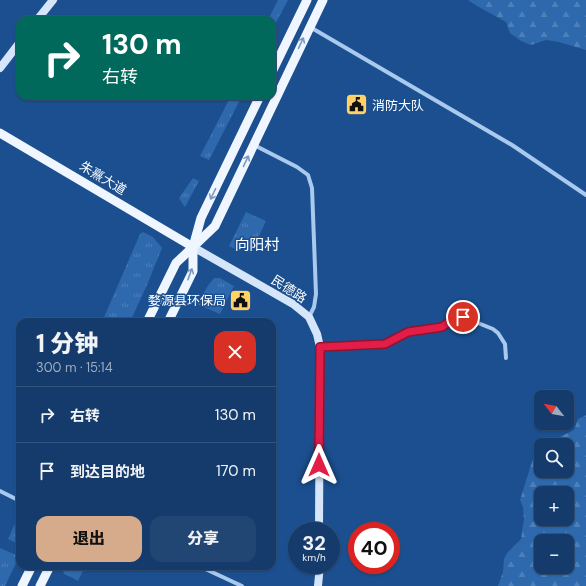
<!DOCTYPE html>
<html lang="zh">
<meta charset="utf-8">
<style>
body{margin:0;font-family:"DM Sans","Noto Sans SC",sans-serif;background:#214673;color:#f1f3f6;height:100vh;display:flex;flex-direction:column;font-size:15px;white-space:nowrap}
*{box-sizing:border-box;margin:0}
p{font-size:13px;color:#9dadc1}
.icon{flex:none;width:22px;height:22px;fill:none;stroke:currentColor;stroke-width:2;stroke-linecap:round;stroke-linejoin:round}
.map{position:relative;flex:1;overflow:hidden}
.sheet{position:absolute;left:16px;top:318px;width:260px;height:252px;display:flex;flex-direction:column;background:#143b6b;border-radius:12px;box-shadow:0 1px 3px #0004,0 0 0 1px #33557e}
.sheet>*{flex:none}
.banner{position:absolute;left:16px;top:16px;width:260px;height:84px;border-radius:12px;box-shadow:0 1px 3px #0004,0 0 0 1px #33557e;background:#00695c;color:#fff;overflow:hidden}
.needle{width:26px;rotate:301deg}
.controls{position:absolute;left:534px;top:390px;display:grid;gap:8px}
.controls a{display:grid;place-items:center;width:40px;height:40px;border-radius:8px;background:#143b6b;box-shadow:0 1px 3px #0004,0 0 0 1px #33557e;font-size:20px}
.speed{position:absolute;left:288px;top:522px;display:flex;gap:8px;font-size:20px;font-weight:700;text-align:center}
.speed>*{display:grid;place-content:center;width:52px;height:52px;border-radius:50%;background:#143b6b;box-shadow:0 1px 3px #0004,0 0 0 1px #33557e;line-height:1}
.speed small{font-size:10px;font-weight:400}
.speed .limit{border:6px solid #d22;background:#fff;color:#111}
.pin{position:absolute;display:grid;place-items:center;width:34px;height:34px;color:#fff;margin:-17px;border:2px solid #fff;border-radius:50%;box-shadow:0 1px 4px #0007}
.me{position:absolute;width:44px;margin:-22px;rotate:0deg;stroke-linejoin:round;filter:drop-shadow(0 0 3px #0008)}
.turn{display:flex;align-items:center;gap:14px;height:84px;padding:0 20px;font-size:18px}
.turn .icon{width:52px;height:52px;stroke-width:2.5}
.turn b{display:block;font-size:28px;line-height:34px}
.round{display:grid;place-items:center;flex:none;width:42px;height:42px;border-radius:12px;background:#214673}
.overview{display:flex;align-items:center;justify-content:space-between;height:68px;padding:0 20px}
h1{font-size:24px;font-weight:800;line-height:30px}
.button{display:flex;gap:8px;margin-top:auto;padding:8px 20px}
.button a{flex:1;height:46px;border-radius:12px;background:#d6ab8b;color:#111;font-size:16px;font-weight:800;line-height:46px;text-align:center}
.button a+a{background:#214673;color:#f1f3f6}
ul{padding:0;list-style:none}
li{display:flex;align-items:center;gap:12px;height:56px;padding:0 20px;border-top:1px solid #33557e}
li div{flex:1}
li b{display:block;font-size:15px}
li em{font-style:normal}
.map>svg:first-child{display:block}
.forest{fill:url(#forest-firs);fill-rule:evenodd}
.park{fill:url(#park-tufts)}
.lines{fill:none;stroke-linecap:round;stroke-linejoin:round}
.street{stroke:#a9c9ee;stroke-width:4}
.secondary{stroke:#d6e6fa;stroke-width:8}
.primary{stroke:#f0f6ff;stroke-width:9}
.oneway{stroke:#7b9ac1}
.route-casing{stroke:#92132f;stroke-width:10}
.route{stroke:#e11d48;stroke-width:7}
.labels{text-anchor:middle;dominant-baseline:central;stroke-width:3;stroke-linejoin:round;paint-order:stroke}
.poi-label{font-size:13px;fill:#fff;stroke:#1b4f8f;text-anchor:start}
.street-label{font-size:13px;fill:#fff;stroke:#1b4f8f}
.quarter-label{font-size:15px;fill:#fff;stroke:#1b4f8f}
</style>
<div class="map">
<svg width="586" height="586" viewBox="0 0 586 586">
<defs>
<pattern id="forest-firs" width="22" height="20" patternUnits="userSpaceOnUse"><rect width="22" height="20" fill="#2e69ad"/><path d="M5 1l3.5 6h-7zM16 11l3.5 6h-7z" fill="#4d80b9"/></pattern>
<pattern id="park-tufts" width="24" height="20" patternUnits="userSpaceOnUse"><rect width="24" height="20" fill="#2e69ad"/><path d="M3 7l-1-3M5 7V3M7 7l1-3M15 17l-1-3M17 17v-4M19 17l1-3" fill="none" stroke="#4d80b9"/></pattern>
</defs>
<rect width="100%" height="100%" fill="#1b4f8f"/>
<!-- forest -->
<g class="forest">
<path d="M468 0H586V50L559 42 546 40 531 45 521 41 510 33 506 22 477 6Z"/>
<path d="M586 415V586H498L503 572 504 559 507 553 521 539 524 519 523 507 520 500 536 449 541 446V471H567V445H543L574 430 578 419ZM541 493H567V519H541ZM541 541H567V567H541Z"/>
</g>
<!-- park -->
<g class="park">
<path d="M278 0H288L272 30V20H268Z"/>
<path d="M231 96H242L209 160 200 156Z"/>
<path d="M193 178 199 181 185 207 184 206 179 198Z"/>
<path d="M246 212 266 221 251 253 240 247 237 250 229 246Z"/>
<path d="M143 232 153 237 162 248 147 285 130 322H102L140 234Z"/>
<path d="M214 278H220L234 286 220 314 197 304 209 284Z"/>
<path d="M18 517 20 518V542L18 544 8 539Z"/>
<path d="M0 548 16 555 18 559 5 586H0Z"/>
<path d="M67 566H85L78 581 63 573Z"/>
</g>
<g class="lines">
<!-- street -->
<g class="street">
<path d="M310 27 512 145 586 195"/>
<path d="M254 145 297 167 308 175 312 188 316 294 314 307 309 317"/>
<path d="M320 347 385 343 408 332 442 327 456 317H463L493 329 498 333 505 344 506 358"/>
<path d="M0 491 20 501"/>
<path d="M199 566 242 586"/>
</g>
<!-- secondary -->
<g class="secondary">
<path d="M37 20 53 0"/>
<path d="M0 68 20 42"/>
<path d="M193 247 293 304 309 317 317 334 320 347 319 531"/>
<path d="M318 586 320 565"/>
</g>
<!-- primary -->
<g class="primary">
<path d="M272 72 307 0"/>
<path d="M0 133 193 247"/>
<path d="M147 322 176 263 193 247 201 218 260 96"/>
<path d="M168 322 193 271V247L215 226 323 0"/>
<path d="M22 586 32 566"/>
<path d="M40 586 50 566"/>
</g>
</g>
<!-- one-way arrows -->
<defs><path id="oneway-shaft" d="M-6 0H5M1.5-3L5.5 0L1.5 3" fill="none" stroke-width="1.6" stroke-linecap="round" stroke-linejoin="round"/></defs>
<g class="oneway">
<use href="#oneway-shaft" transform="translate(301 43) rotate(-65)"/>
<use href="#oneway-shaft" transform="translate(246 161) rotate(-65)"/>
<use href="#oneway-shaft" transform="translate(213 194) rotate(116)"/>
<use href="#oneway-shaft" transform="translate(190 274) rotate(-70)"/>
</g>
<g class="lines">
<defs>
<path id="route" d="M319 465 320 347 385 344 408 332 442 327 456 317H463"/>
</defs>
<!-- route casing -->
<use href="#route" class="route-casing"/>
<!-- route -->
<use href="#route" class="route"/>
</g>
<!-- icons -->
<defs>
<symbol id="civic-square" viewBox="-11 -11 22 22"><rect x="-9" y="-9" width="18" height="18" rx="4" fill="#ffd166" stroke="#1b4f8f"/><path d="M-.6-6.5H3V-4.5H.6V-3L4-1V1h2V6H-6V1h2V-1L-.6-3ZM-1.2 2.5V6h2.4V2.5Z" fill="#111"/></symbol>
</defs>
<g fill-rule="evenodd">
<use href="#civic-square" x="344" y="92" width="25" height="25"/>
<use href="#civic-square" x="228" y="288" width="25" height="25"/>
</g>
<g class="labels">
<!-- poi labels -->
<g class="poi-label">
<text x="372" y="105">消防大队</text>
<text x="226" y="300" text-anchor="end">婺源县环保局</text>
</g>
<!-- street labels -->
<g class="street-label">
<text transform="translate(103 178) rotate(31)">朱熹大道</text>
<text transform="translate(289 289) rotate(33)">民德路</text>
</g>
<!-- quarter labels -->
<g class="quarter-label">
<text x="257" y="245">向阳村</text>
</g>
</g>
</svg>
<div class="controls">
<a><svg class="needle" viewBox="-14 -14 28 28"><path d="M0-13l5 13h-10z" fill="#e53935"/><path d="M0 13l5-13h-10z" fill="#9dadc1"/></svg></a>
<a><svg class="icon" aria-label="search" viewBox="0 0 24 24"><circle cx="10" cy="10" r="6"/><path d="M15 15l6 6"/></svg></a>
<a>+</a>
<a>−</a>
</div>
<div class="speed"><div>32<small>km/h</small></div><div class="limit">40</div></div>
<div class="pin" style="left:463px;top:317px;background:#d93025"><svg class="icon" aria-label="arrive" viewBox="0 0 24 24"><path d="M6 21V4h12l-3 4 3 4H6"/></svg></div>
<svg class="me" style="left:319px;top:465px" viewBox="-20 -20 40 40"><path d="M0-17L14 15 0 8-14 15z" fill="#e11d48" stroke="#fff" stroke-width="4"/></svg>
<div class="banner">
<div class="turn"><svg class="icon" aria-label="right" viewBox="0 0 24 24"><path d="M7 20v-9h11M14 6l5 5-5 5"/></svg><div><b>130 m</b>右转</div></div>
</div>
<section class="sheet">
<div class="overview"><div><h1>1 分钟</h1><p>300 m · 15:14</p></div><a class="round" style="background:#d93025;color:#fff"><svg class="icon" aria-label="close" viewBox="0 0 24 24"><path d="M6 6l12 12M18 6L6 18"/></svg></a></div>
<ul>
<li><svg class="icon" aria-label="right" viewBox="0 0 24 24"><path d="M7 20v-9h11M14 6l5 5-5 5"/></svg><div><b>右转</b></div><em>130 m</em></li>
<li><svg class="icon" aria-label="arrive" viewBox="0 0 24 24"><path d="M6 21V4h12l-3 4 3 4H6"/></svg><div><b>到达目的地</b></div><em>170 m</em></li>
</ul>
<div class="button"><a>退出</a><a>分享</a></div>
</section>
</div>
